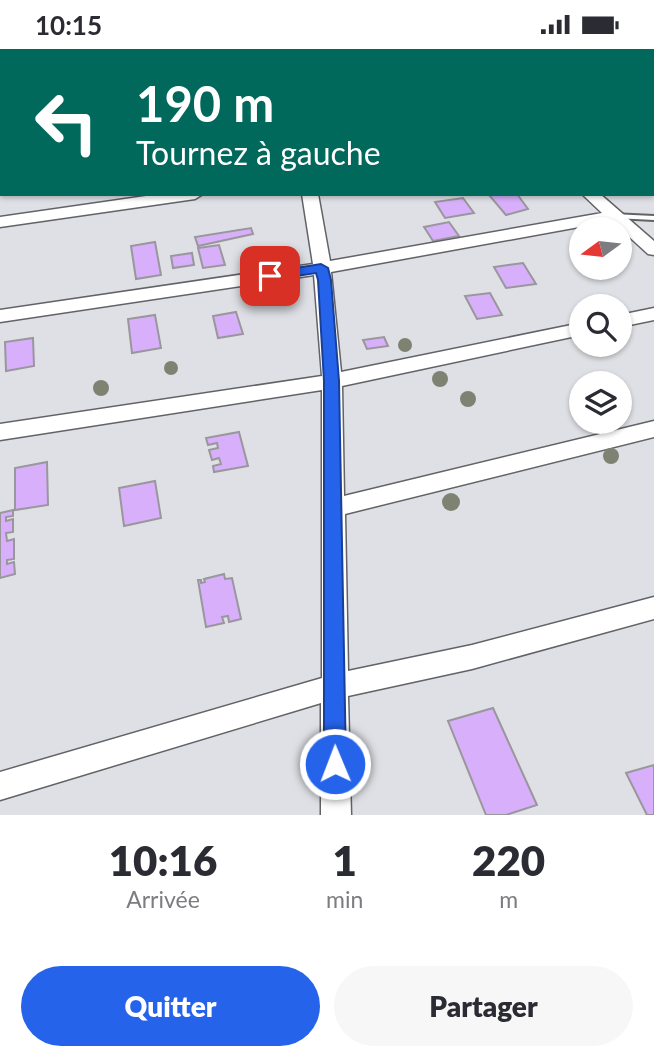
<!DOCTYPE html>
<html lang="fr">
<meta charset="utf-8">
<style>
body{margin:0;font-family:Lato,sans-serif;background:#f7f7f7;color:#2b2b33;height:100vh;display:flex;flex-direction:column;font-size:26px;white-space:nowrap}
*{box-sizing:border-box;margin:0}
p{font-size:23px;color:#7c7c81}
.icon{flex:none;width:38px;height:38px;fill:none;stroke:currentColor;stroke-width:2;stroke-linecap:round;stroke-linejoin:round}
.map{position:relative;height:766px;overflow:hidden}
.drawer{display:flex;flex-direction:column;background:#fff;flex:1}
.drawer>*{flex:none}
.banner{position:absolute;left:0px;top:0px;width:654px;height:147px;box-shadow:0 2px 5px #0004;background:#00695c;color:#fff;overflow:hidden}
.needle{width:46px;rotate:255deg}
.tools{position:absolute;left:569px;top:168px;display:grid;gap:14px}
.tools a{display:grid;place-items:center;width:63px;height:63px;border-radius:50%;background:#fff;box-shadow:0 2px 5px #0004;font-size:35px}
.pin{position:absolute;display:grid;place-items:center;width:60px;height:60px;color:#fff;margin:-30px;border-radius:14px;box-shadow:0 4px 10px #0006}
.me{position:absolute;width:77px;margin:-38px;rotate:359deg;stroke-linejoin:round;filter:drop-shadow(0 0 5px #0008)}
.turn{display:flex;align-items:center;gap:24px;height:147px;padding:0 21px;font-size:32px}
.turn .icon{width:91px;height:91px;stroke-width:2.5}
.turn b{display:block;font-size:49px;line-height:60px}
.eta{display:flex;justify-content:space-evenly;align-items:center;height:119px;text-align:center}
.eta b{font-size:42px;font-weight:800;line-height:49px}
.cta{display:flex;gap:14px;margin-top:auto;padding:14px 21px}
.cta a{flex:1;height:80px;border-radius:42px;background:#2563eb;color:#fff;font-size:28px;font-weight:800;line-height:80px;text-align:center}
.cta a+a{background:#f7f7f7;color:#2b2b33}
.status{display:flex;justify-content:space-between;align-items:center;height:49px;padding:0 35px;background:#fff;direction:ltr}
.status svg{height:19px;fill:currentColor}
.map>svg:first-child{display:block}
.building{fill:#d7affa;stroke:#99979b;stroke-width:2}
.lines{fill:none;stroke-linecap:round;stroke-linejoin:round}
.service-casing{stroke:#626367;stroke-width:4}
.minor-casing{stroke:#626367;stroke-width:3}
.service{fill:#fff;fill-rule:evenodd}
.minor{fill:#fff;fill-rule:evenodd}
.tree{fill:#7d8372}
.route{fill:#2563eb;stroke:#184099;stroke-width:2}
</style>
<div class="status"><b>10:15</b><svg viewBox="0 0 49 12"><path d="M0 12V9h3v3zM5 12V6h3v6zM10 12V3h3v9zM15 12V0h3v12zM26 1h20v11H26zM47 4h2v5h-2z"/></svg></div>
<div class="map">
<svg width="654" height="766" viewBox="0 0 654 766">
<rect width="100%" height="100%" fill="#dfe0e5"/>
<!-- building -->
<g class="building">
<path d="M517 145 528 160 506 166 489 146Z"/>
<path d="M463 149 474 164 445 169 435 153Z"/>
<path d="M449 173 459 187 433 192 424 178Z"/>
<path d="M251 179 253 185 198 197 195 188Z"/>
<path d="M155 193 161 226 136 230 131 197Z"/>
<path d="M219 196 225 216 203 219 198 199Z"/>
<path d="M192 204 194 216 173 219 171 207Z"/>
<path d="M523 214 536 235 506 239 494 218Z"/>
<path d="M490 244 502 266 477 270 465 247Z"/>
<path d="M236 263 243 285 218 289 213 267Z"/>
<path d="M155 266 161 299 132 304 128 270Z"/>
<path d="M384 288 388 297 367 300 363 291Z"/>
<path d="M33 289 34 317 6 322 5 293Z"/>
<path d="M239 383 248 417 214 423 213 417 221 415 219 409 212 411 209 401 218 399 217 394 208 396 206 389Z"/>
<path d="M47 413 48 456 15 461V419Z"/>
<path d="M155 432 161 469 124 477 119 439Z"/>
<path d="M13 461V467L6 468V472L13 470V483L6 484 7 492 14 490V510L7 511V515L14 513 15 525 0 529V464Z"/>
<path d="M224 525 225 530 232 529 241 570 229 573 228 567 222 568 224 574 206 578 198 531H201V534L205 533 204 530Z"/>
<path d="M493 659 537 756 506 766H486L448 672Z"/>
<path d="M654 716V766H647L626 724Z"/>
</g>
<g class="lines">
<defs>
<path id="service" d="M612 165 654 167V171L615 169H612Z"/>
<g id="minor">
<path d="M229 0H241L242 2H230Z"/>
<path d="M295 0H320L294 2Z"/>
<path d="M429 0H442L443 2H430Z"/>
<rect x="653" y="9" width="1" height="8"/>
<rect x="0" y="32" width="2" height="8"/>
<rect x="653" y="81" width="1" height="8"/>
<path d="M0 95H2L0 104Z"/>
<path d="M160 145H203L195 150 0 178V168Z"/>
<path d="M302 145H318L330 212 602 164 582 145H600L654 192V206L648 205 612 172 331 223 341 323 581 274V286L342 337 344 447 654 372V388L345 465 348 622 472 596 654 548V570L472 620 348 647 351 766H321V654L0 751V723L322 629V341L0 391V375L322 327 314 226 0 273V261L313 215Z"/>
<path d="M654 259V271L620 278V266Z"/>
</g>
</defs>
<!-- service casing -->
<use href="#service" class="service-casing"/>
<!-- minor casing -->
<use href="#minor" class="minor-casing"/>
<!-- service -->
<use href="#service" class="service"/>
<!-- minor -->
<use href="#minor" class="minor"/>
</g>
<!-- trees -->
<g class="tree">
<circle cx="405" cy="296" r="7"/>
<circle cx="171" cy="319" r="7"/>
<circle cx="440" cy="330" r="8"/>
<circle cx="101" cy="339" r="8"/>
<circle cx="468" cy="350" r="8"/>
<circle cx="611" cy="407" r="8"/>
<circle cx="451" cy="453" r="9"/>
</g>
<!-- route -->
<path class="route" d="M321 215 328 219 331 231 339 332 346 715 343 722 335 725 327 722 324 715V332L318 231 316 224 270 231 263 227 270 223Z"/>
</svg>
<div class="tools">
<a><svg class="needle" viewBox="-14 -14 28 28"><path d="M0-13l5 13h-10z" fill="#e53935"/><path d="M0 13l5-13h-10z" fill="#7c7c81"/></svg></a>
<a><svg class="icon" aria-label="search" viewBox="0 0 24 24"><circle cx="10" cy="10" r="6"/><path d="M15 15l6 6"/></svg></a>
<a><svg class="icon" aria-label="layers" viewBox="0 0 24 24"><path d="M12 4l9 5-9 5-9-5zM3 14l9 5 9-5"/></svg></a>
</div>
<div class="pin" style="left:270px;top:227px;background:#d93025"><svg class="icon" aria-label="arrive" viewBox="0 0 24 24"><path d="M6 21V4h12l-3 4 3 4H6"/></svg></div>
<svg class="me" style="left:335px;top:715px" viewBox="-20 -20 40 40"><circle r="17" fill="#2563eb" stroke="#fff" stroke-width="3"/><path d="M0-11L8 9 0 5-8 9z" fill="#fff"/></svg>
<div class="banner">
<div class="turn"><svg class="icon" aria-label="left" viewBox="0 0 24 24"><path d="M17 20v-9H6M10 6l-5 5 5 5"/></svg><div><b>190 m</b>Tournez à gauche</div></div>
</div>
</div>
<section class="drawer">
<div class="eta">
<div><b>10:16</b><p>Arrivée</p></div>
<div><b>1</b><p>min</p></div>
<div><b>220</b><p>m</p></div>
</div>
<div class="cta"><a>Quitter</a><a>Partager</a></div>
</section>
